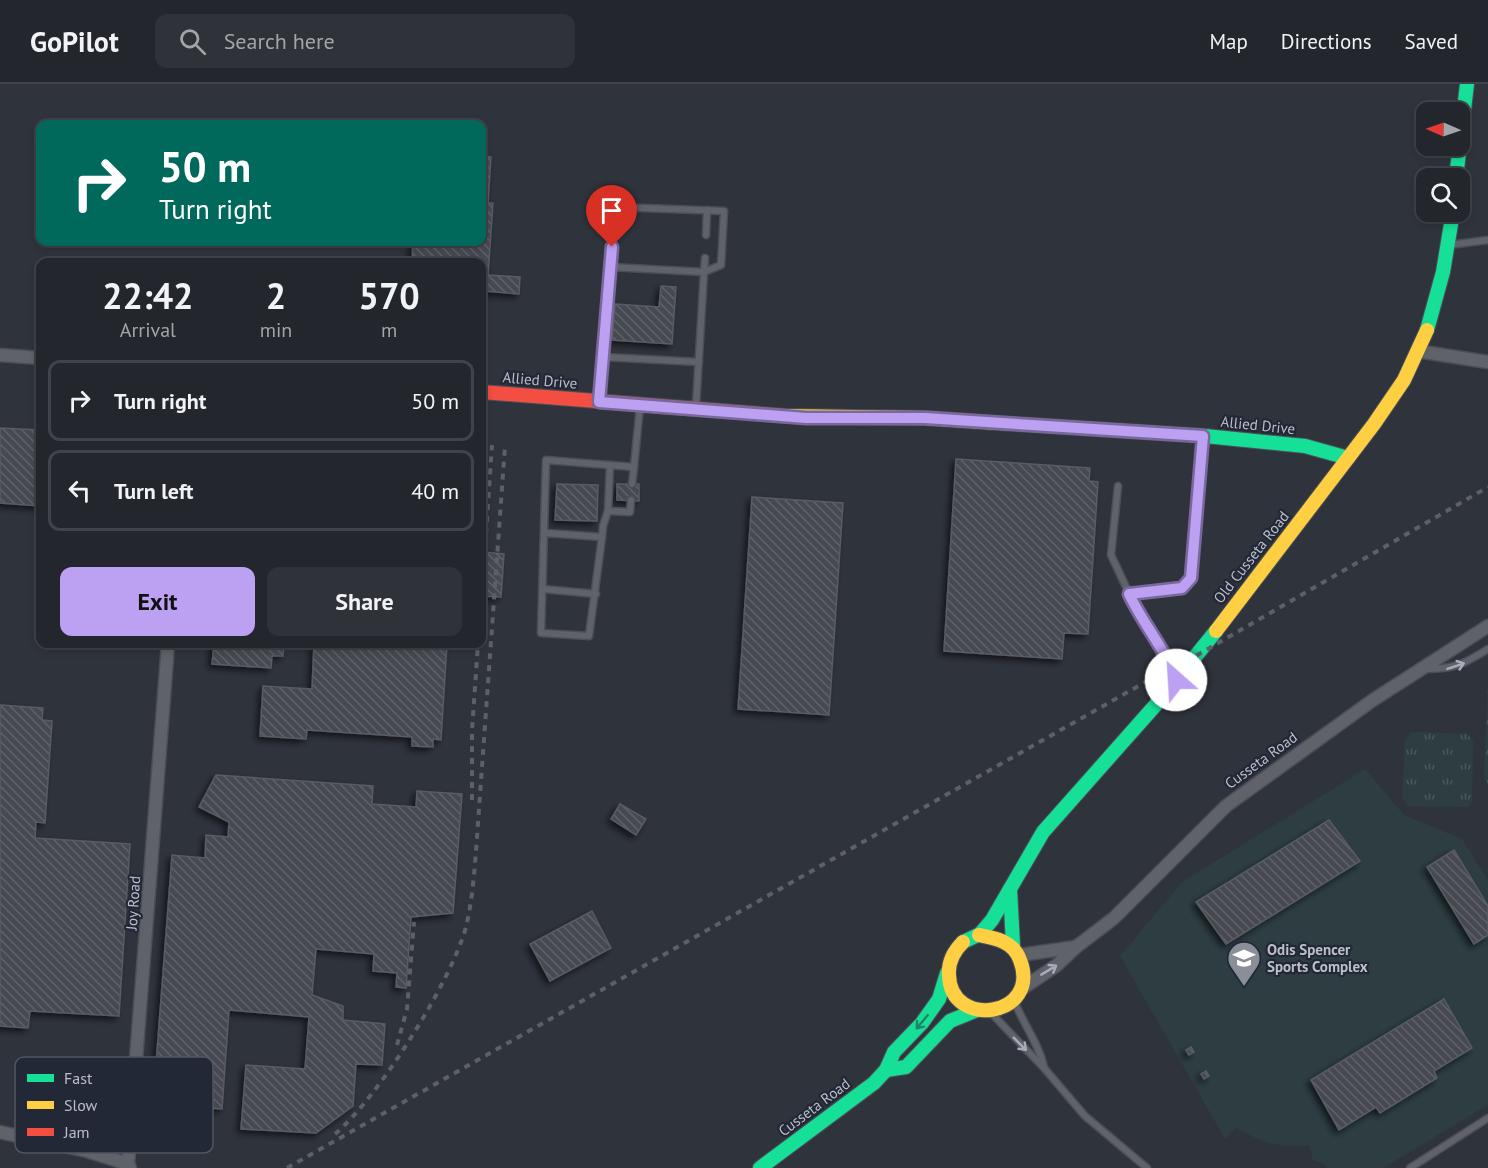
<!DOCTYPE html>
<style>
body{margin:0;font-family:"PT Sans",sans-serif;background:#2f3239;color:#f1f3f6;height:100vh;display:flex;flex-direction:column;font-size:22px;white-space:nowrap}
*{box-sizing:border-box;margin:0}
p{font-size:20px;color:#a3a5aa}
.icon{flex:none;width:33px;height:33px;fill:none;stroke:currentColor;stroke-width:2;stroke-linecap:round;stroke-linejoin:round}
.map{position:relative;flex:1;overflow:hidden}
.details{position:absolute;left:36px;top:174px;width:450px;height:390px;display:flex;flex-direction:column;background:#23262d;border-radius:12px;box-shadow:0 3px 9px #0003,0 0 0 2px #404349}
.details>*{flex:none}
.banner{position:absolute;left:36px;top:36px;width:450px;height:126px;border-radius:12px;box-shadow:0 3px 9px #0003,0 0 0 2px #404349;background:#00695c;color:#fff;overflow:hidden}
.needle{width:39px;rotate:272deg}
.fabs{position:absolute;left:1416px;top:18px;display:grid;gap:12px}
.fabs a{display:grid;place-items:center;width:54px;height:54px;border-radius:12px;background:#23262d;box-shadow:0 3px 9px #0003,0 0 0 2px #404349;font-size:30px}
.pin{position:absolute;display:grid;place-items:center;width:51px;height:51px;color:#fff;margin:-62px -26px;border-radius:50% 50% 50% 0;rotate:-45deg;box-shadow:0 0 6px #0007}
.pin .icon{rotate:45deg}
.me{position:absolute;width:66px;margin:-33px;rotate:334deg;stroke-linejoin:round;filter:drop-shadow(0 0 4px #0008)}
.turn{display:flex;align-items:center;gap:21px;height:126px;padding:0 24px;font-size:27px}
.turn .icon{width:78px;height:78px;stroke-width:2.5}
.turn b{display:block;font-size:42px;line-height:51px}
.eta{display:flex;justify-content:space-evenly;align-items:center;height:102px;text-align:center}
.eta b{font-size:36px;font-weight:700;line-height:42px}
.primary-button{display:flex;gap:12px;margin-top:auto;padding:12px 24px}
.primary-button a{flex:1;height:69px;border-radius:12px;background:#bca0f2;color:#111;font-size:24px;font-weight:700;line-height:69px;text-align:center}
.primary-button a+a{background:#2f3239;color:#f1f3f6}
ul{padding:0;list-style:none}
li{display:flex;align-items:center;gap:18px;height:81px;margin:0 12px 9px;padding:0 12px;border:3px solid #404349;border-radius:12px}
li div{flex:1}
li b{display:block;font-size:22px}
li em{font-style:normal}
header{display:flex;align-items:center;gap:36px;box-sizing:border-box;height:84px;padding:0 30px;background:#23262d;border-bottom:2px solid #404349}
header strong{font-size:28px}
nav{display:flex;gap:33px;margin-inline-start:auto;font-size:21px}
.search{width:420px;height:54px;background:#2f3239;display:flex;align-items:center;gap:15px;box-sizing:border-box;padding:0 21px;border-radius:12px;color:#a3a5aa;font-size:22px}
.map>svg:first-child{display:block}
.green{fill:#2d3d42}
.park{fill:url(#park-tufts)}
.building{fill:url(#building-back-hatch);stroke:#585b63;stroke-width:1.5;filter:url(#shadow)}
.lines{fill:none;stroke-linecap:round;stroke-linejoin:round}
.lane-casing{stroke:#4b4e55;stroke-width:9}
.street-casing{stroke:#4b4e55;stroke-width:15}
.fast-casing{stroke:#4c5058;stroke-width:16}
.slow-casing{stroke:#4c5058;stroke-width:16}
.jam-casing{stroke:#4c5058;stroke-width:16}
.lane{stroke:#60626a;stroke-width:6}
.street{stroke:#60626a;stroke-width:12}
.fast{stroke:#16e098;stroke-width:14}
.slow{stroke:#ffcf43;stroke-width:14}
.jam{stroke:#f24e42;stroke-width:14}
.rail{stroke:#5e6068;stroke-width:4;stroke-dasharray:6 6;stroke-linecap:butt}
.oneway{stroke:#a9acb8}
.oneway2{stroke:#1c8467}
.route-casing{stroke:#7a689d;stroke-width:15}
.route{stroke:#bca0f2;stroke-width:10}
.labels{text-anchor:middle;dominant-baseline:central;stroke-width:4.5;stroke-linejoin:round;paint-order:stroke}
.street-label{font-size:15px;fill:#bbbfcb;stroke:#222836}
.poi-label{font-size:15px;font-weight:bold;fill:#bbbfcb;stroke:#222836;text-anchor:start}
.key{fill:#222836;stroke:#505563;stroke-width:1.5}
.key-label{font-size:16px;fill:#bbbfcb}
</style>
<header>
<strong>GoPilot</strong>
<div class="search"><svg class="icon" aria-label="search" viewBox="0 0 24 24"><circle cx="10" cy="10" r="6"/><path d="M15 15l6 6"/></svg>Search here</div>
<nav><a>Map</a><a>Directions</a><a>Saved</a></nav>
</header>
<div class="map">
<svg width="1488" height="1084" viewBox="0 0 1488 1084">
<defs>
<pattern id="park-tufts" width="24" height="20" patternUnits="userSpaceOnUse" patternTransform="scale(1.5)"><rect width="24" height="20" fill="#2d3d42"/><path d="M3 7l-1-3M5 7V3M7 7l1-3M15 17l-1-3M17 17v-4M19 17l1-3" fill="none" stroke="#4a575c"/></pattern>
<pattern id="building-back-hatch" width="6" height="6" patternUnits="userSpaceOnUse" patternTransform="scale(1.5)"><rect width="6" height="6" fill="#464951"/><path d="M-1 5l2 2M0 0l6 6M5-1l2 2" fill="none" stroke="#5f6169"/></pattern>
<filter id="shadow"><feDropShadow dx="-3.5" dy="3.5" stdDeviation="3" flood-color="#0009"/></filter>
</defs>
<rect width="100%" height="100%" fill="#2f333c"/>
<!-- green -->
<path class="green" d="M1365 685 1404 731 1462 755 1488 796V1021L1383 1084H1328L1323 1079 1313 1076 1309 1061C1280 1065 1259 1058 1236 1043L1225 1055 1120 872 1182 798Z"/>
<!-- park -->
<g class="park">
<path d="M1488 603V700L1484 694Z"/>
<path d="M1411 648 1468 650 1473 657 1472 717 1468 723 1408 722 1402 714 1405 655Z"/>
</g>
<!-- building -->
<g class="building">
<path d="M482 72 491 73 488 119H493L488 191 520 193 519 210 485 207 486 200H482V178H412L413 158H482Z"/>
<path d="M661 202 676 203 672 260 612 256 615 220 659 223Z"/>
<path d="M0 344 40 346V422L0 419Z"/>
<path d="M956 375 1090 384 1089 397 1098 398 1088 550 1064 549 1062 575 944 567Z"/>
<path d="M557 400 598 401 597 437 555 436Z"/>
<path d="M617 400H639V417L617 416Z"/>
<path d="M752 413 843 419 829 631 738 625Z"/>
<path d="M482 468 504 470 501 513 482 512Z"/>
<path d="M214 560H284L283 572H272L271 584 212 580Z"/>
<path d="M314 560H447L441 656 433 655V663L412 662V653L307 646 306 655 260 652 263 602 312 605Z"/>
<path d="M0 621 43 624 42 636 52 637 45 739 36 738 35 754 130 760 119 932 30 927 28 944 0 942Z"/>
<path d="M216 691 373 702 372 720 416 723 417 707 462 710 453 829 411 833 406 904 396 903 397 889 373 887 374 870 316 865 312 911 343 922V936L385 940 382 981 356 980 353 1022 316 1049 241 1045 246 981 305 985 309 933 229 926 222 1025 153 1020 172 771 205 774 206 751 228 753 229 738 199 723Z"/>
<path d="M620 720 646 735 636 751 611 735Z"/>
<path d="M1329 736 1360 777 1226 860 1196 818Z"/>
<path d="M1454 766 1488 822V851L1474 860 1427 783Z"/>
<path d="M592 827 611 864 550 897 530 860Z"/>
<path d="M1444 915 1472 964 1434 987 1437 994 1380 1029 1376 1023 1339 1046 1311 996Z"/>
<path d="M1191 963 1194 968 1189 971 1186 966Z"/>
<path d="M1206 987 1209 992 1204 995 1201 990Z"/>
</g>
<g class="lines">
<defs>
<g id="lane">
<path d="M706 151 707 126"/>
<path d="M1449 161 1488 156"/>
<path d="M610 183 616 123 724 127 721 181 704 188 705 174"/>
<path d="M604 273 699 278"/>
<path d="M599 315 610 183 704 188 696 322"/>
<path d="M610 381 608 427 630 428 631 416"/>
<path d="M632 400 634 383"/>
<path d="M1118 402 1111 471 1142 537 1172 583 1175 593"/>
<path d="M545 449 602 453 589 552 541 549 546 376 634 383 640 322"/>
<path d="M602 453 603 442 608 427"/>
<path d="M543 505 596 510"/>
<path d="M1129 510 1182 504 1191 494 1203 354"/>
<path d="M1426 585C1455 585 1464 580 1488 565"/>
<path d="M1015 919C1024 941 1039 960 1044 983"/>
<path d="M992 930 1044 984 1085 1032 1147 1084"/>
<path d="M1410 1084 1488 1034"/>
</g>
<g id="street">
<path d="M1417 267 1488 278"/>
<path d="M0 271 40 274"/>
<path d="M1020 871 1076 863"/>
<path d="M1020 906 1057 881 1076 863 1114 834 1226 722 1373 616 1488 542"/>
<path d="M0 1048 87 1067 128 1080"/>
<path d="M130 1084 128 1080 168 560"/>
</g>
<g id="fast">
<path d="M1456 94 1467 0"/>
<path d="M1427 246 1443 188 1453 128"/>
<path d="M999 339 1205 352 1305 362 1348 374"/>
<path d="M1010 805 1013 861"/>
<path d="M963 858 980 850 992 836 1043 748 1160 616 1216 547"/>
<path d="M886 986 906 983 950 937 977 926"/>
<path d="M760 1084 874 999 886 986 894 968 922 939 939 915 947 889"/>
</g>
<g id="slow">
<path d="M785 332 925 334 999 339"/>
<path d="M1216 547 1374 340 1404 296 1427 246"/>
<path d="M963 858C954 867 948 878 949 891 950 946 1042 933 1020 876 1014 858 996 854 979 851"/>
</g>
<path id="jam" d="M482 308 785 332"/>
</defs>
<!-- lane casing -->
<use href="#lane" class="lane-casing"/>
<!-- street casing -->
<use href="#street" class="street-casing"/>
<!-- fast casing -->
<use href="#fast" class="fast-casing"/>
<!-- slow casing -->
<use href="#slow" class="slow-casing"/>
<!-- jam casing -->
<use href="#jam" class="jam-casing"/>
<!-- lane -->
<use href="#lane" class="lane"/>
<!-- street -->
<use href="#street" class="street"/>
<!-- fast -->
<use href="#fast" class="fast"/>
<!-- slow -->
<use href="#slow" class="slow"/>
<!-- jam -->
<use href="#jam" class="jam"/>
<!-- rail -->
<g class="rail">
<path d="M482 510 492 361"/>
<path d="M472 716V646L478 560"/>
<path d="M397 961 407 925 414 838"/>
<path d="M335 1050C378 1014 451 898 466 843 472 818 474 792 476 767L505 362"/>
<path d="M287 1084 1172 583 1194 573 1488 403"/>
</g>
</g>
<!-- one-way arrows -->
<defs><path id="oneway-shaft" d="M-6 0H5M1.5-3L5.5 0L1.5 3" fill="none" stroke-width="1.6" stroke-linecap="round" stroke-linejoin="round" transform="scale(1.5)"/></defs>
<g class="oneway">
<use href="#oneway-shaft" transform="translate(1456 582) rotate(-19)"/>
<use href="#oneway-shaft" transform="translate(1049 886) rotate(-31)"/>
<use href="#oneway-shaft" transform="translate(1020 960) rotate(45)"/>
</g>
<use class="oneway2" href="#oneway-shaft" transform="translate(922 938) rotate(130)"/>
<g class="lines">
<defs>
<path id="route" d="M612 163 599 318 806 334H925L1203 352 1191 494 1182 504 1129 510C1143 540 1166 566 1176 596"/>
</defs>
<!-- route casing -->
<use href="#route" class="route-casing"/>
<!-- route -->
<use href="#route" class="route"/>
</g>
<!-- icons -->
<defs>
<symbol id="school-pin" viewBox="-11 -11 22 30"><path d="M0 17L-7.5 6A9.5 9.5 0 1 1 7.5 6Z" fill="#8a8e99" stroke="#222836"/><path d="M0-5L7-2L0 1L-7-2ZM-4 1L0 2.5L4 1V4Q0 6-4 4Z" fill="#fff"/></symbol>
</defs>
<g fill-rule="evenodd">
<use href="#school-pin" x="1225" y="855" width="38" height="52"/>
</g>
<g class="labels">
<!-- street labels -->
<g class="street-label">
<text transform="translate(540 296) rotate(5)">Allied Drive</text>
<text transform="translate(1258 341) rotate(6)">Allied Drive</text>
<text transform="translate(1251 473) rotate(-52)">Old Cusseta Road</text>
<text transform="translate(1261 676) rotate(-36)">Cusseta Road</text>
<text transform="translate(133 819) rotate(-86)">Joy Road</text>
<text transform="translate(814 1023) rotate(-37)">Cusseta Road</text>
</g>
<!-- poi labels -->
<g class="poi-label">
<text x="1267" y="865">Odis Spencer<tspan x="1267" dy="17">Sports Complex</tspan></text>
</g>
</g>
<!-- legend -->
<rect x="15" y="973" width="198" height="96" rx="9" class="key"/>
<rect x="27" y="990" width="27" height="8" fill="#16e098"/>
<rect x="27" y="1017" width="27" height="8" fill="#ffcf43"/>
<rect x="27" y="1044" width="27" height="8" fill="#f24e42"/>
<g class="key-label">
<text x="64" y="1000">Fast</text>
<text x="64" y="1027">Slow</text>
<text x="64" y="1054">Jam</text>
</g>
</svg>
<div class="fabs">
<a><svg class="needle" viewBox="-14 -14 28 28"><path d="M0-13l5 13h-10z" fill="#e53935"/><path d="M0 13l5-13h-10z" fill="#a3a5aa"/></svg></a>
<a><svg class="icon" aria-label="search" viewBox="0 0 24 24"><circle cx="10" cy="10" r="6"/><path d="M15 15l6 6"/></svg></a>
</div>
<div class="pin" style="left:612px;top:163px;background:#d93025"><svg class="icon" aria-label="arrive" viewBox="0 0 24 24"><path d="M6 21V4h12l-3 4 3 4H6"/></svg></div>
<svg class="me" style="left:1176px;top:596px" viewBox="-20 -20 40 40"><circle r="19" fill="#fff"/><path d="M0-13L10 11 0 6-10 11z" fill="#bca0f2"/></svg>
<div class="banner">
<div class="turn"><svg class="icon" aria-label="right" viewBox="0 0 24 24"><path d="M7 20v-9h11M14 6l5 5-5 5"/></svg><div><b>50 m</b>Turn right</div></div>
</div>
<section class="details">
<div class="eta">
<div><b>22:42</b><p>Arrival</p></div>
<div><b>2</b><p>min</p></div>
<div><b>570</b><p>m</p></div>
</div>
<ul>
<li><svg class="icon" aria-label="right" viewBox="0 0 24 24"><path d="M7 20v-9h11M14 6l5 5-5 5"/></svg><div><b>Turn right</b></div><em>50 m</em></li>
<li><svg class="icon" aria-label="left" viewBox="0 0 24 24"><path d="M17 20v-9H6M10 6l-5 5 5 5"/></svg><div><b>Turn left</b></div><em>40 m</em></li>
</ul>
<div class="primary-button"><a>Exit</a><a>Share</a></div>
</section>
</div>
